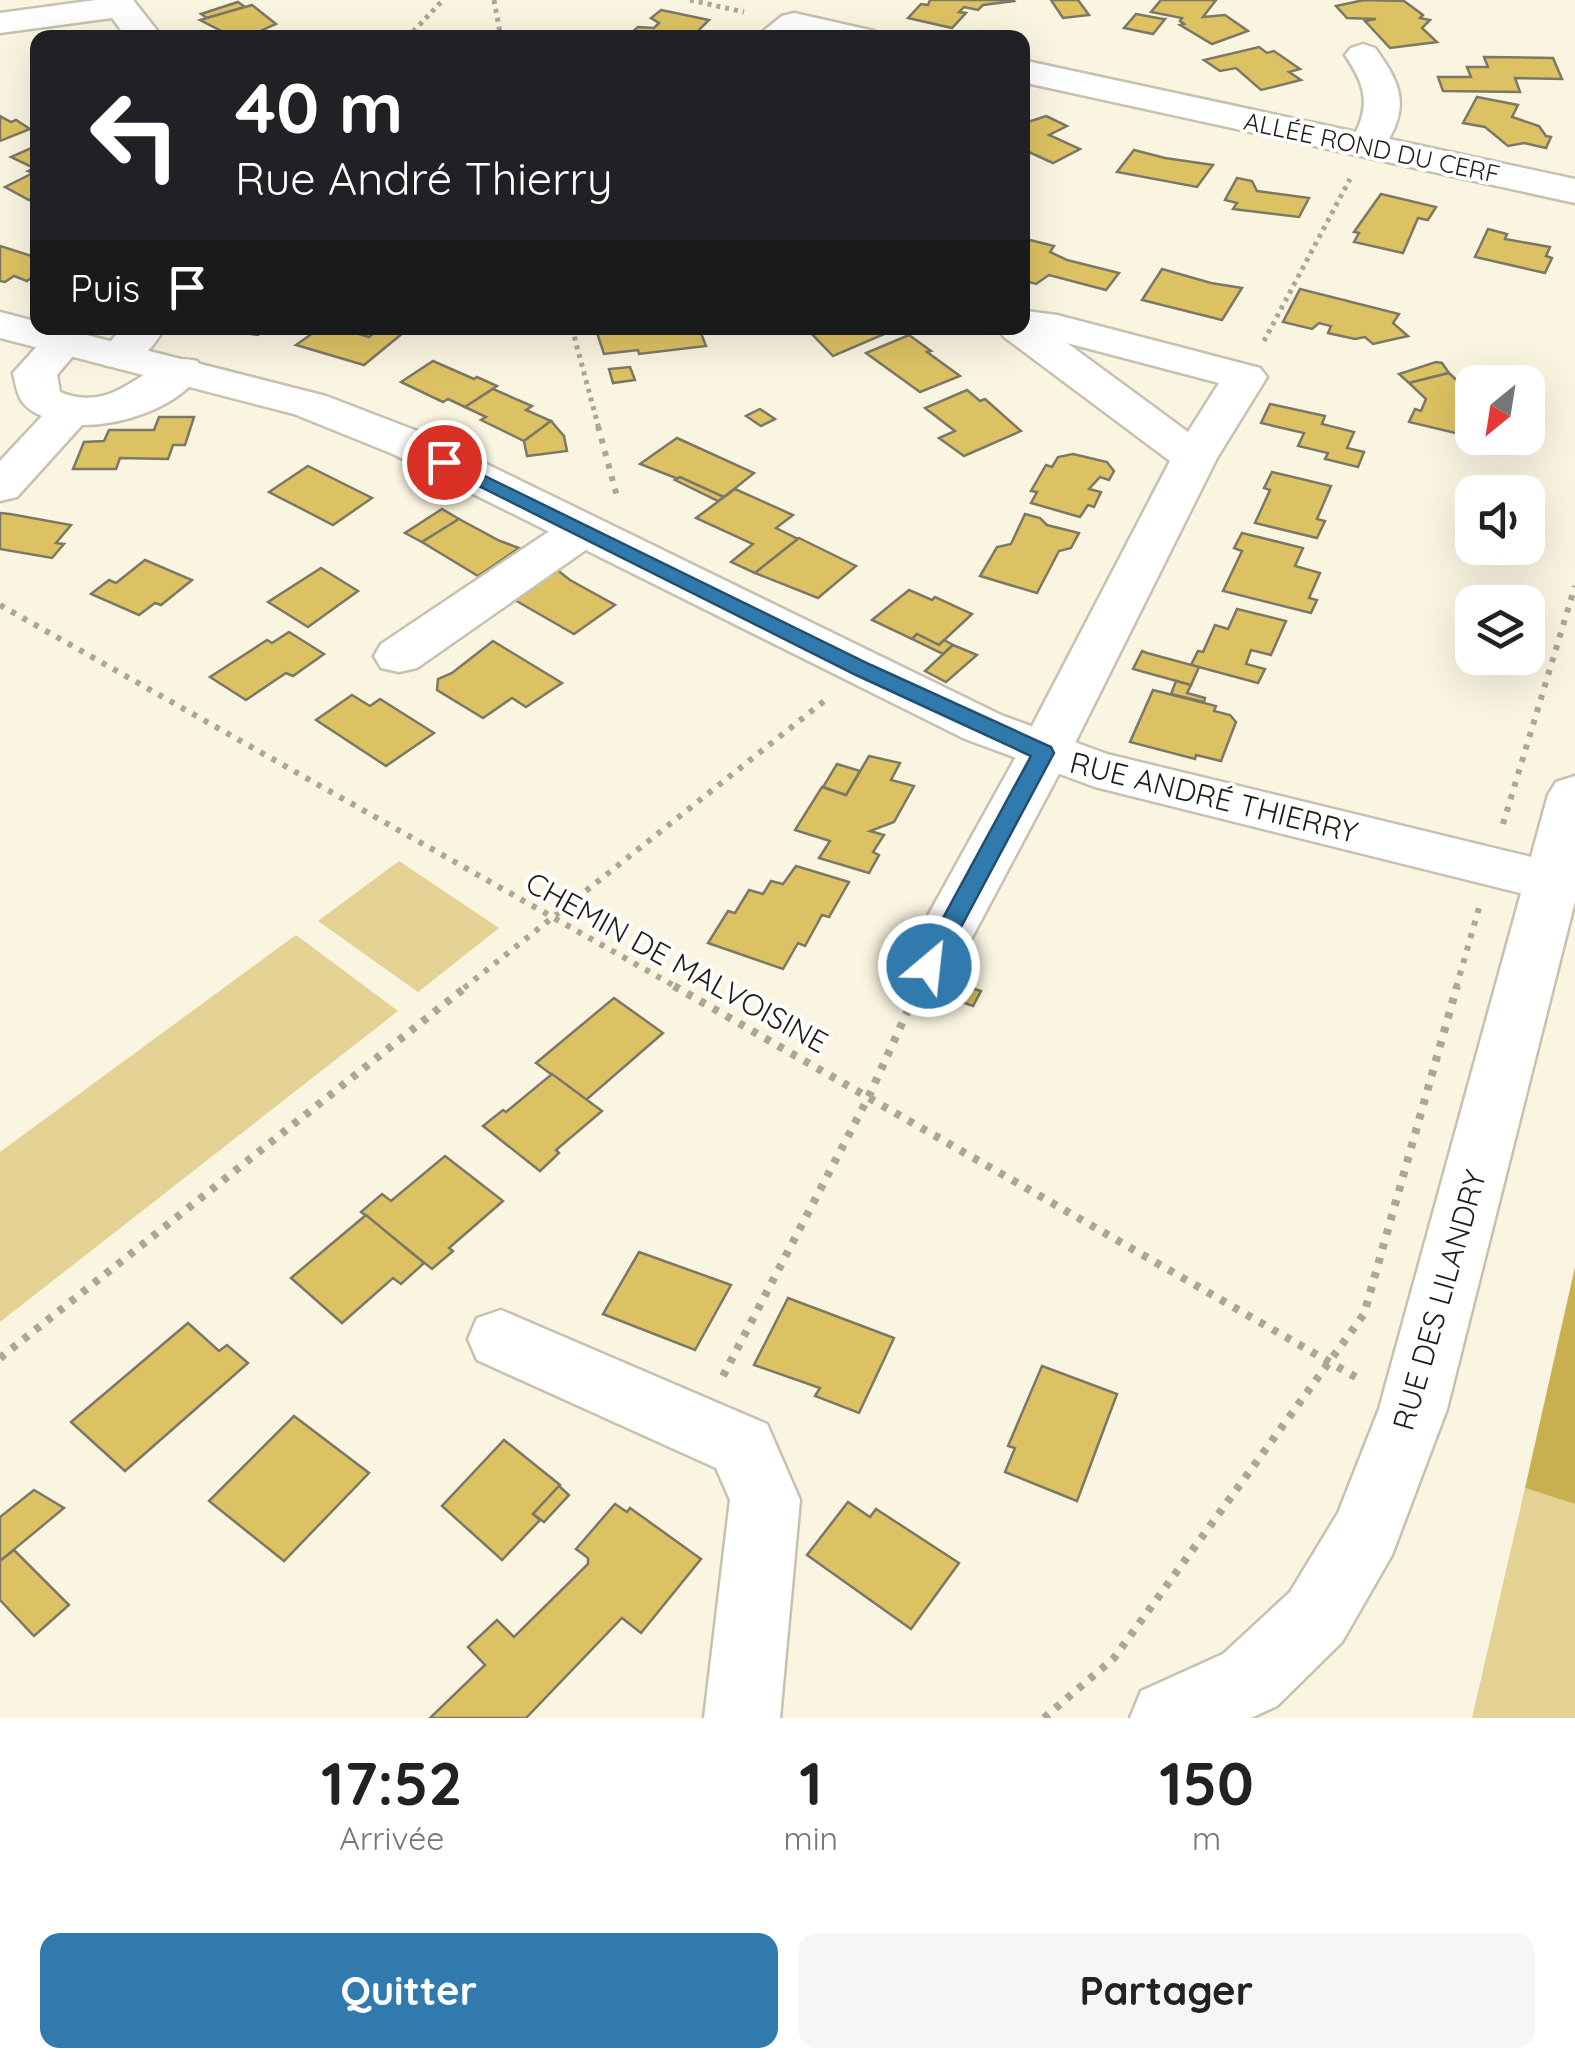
<!DOCTYPE html>
<html lang="fr">
<meta charset="utf-8">
<style>
body{margin:0;font-family:Quicksand,sans-serif;background:#f6f6f6;color:#222;height:100vh;display:flex;flex-direction:column;font-size:38px;white-space:nowrap}
*{box-sizing:border-box;margin:0}
p{font-size:32px;color:#767676}
.icon{flex:none;width:55px;height:55px;fill:none;stroke:currentColor;stroke-width:2;stroke-linecap:round;stroke-linejoin:round}
.map{position:relative;height:1718px;overflow:hidden}
.sheet{display:flex;flex-direction:column;background:#fff;flex:1}
.sheet>*{flex:none}
.top-card{position:absolute;left:30px;top:30px;width:1000px;height:305px;border-radius:20px;box-shadow:0 10px 40px #0002;background:#202124;color:#fff;overflow:hidden}
.needle{width:65px;rotate:210deg}
.fabs{position:absolute;left:1455px;top:365px;display:grid;gap:20px}
.fabs a{display:grid;place-items:center;width:90px;height:90px;border-radius:20px;background:#fff;box-shadow:0 10px 40px #0002;font-size:50px}
.pin{position:absolute;display:grid;place-items:center;width:85px;height:85px;color:#fff;margin:-42px;border:5px solid #fff;border-radius:50%;box-shadow:0 2px 10px #0007}
.me{position:absolute;width:110px;margin:-55px;rotate:28deg;stroke-linejoin:round;filter:drop-shadow(0 0 8px #0008)}
.turn{display:flex;align-items:center;gap:35px;height:210px;padding:0 40px;font-size:45px}
.turn .icon{width:130px;height:130px;stroke-width:2.5}
.turn b{display:block;font-size:70px;line-height:85px}
.then{display:flex;align-items:center;height:95px;padding:0 40px;background:#0003;gap:20px;font-size:38px}
.eta{display:flex;justify-content:space-evenly;align-items:center;height:170px;text-align:center}
.eta b{font-size:60px;font-weight:800;line-height:70px}
.button{display:flex;gap:20px;margin-top:auto;padding:20px 40px}
.button a{flex:1;height:115px;border-radius:20px;background:#317aae;color:#fff;font-size:40px;font-weight:800;line-height:115px;text-align:center}
.button a+a{background:#f6f6f6;color:#222}
.map>svg:first-child{display:block}
.green{fill:#e4d294}
.forest{fill:#caaf50}
.building{fill:#ddc263;stroke:#7d7866;stroke-width:2.5}
.lines{fill:none;stroke-linecap:round;stroke-linejoin:round}
.minor-casing{stroke:#c7c1af;stroke-width:5}
.tertiary-casing{stroke:#c7c1af;stroke-width:5}
.secondary-casing{stroke:#c7c1af;stroke-width:5}
.path-far2{stroke:#aba798;stroke-width:5;stroke-dasharray:4 5;stroke-linecap:butt}
.path-far1{stroke:#aba798;stroke-width:6;stroke-dasharray:5 8;stroke-linecap:butt}
.path{stroke:#aba798;stroke-width:8;stroke-dasharray:6 9;stroke-linecap:butt}
.minor{fill:#fff;fill-rule:evenodd}
.tertiary{fill:#fff;fill-rule:evenodd}
.secondary{fill:#fff;fill-rule:evenodd}
.route{fill:#317aae;stroke:#204f71;stroke-width:2.5}
.labels{text-anchor:middle;dominant-baseline:central;stroke-width:8;stroke-linejoin:round;paint-order:stroke}
.far-street-label{font-size:25px;fill:#1f1d16;stroke:#fff}
.street-label{font-size:30px;fill:#1f1d16;stroke:#fff}
</style>
<div class="map">
<svg width="1575" height="1718" viewBox="0 0 1575 1718">
<rect width="100%" height="100%" fill="#faf5e1"/>
<!-- green -->
<g class="green">
<path d="M399 861 499 928 418 992 318 921Z"/>
<path d="M296 935 398 1011 0 1322V1152Z"/>
<path d="M1525 1488 1575 1504V1718H1472Z"/>
</g>
<!-- forest -->
<path class="forest" d="M1575 1267V1504L1525 1488Z"/>
<!-- building -->
<g class="building">
<path d="M930 0H1013L1014 1 983 5 978 10 964 7 959 12 966 13 952 28 908 18 921 4 928 5Z"/>
<path d="M1051 0H1078L1089 15 1063 18Z"/>
<path d="M1161 0H1216L1203 17 1225 15 1248 31 1212 44 1180 25 1184 24 1180 21 1182 18 1151 12Z"/>
<path d="M1364 0 1404 1 1423 15 1420 18 1430 20 1422 28 1437 42 1390 48 1365 21 1376 19 1347 18 1336 6Z"/>
<path d="M238 2 245 7 207 18 201 14Z"/>
<path d="M252 5 276 24 245 38H221L216 34 223 32 200 20Z"/>
<path d="M661 10 709 20 696 33 681 38H625L638 27 654 28 659 23 651 18Z"/>
<path d="M1136 14 1163 19H1165L1153 34 1124 28Z"/>
<path d="M1259 47 1267 53 1274 51 1300 69 1289 72 1301 80 1261 90 1236 68 1220 71 1204 60Z"/>
<path d="M1484 57 1553 58 1562 79 1515 78 1520 92 1443 91 1438 77H1471L1467 67H1488Z"/>
<path d="M1477 97 1518 105 1512 117 1539 126 1546 136 1551 137 1546 148 1524 143 1508 146 1485 127 1463 123Z"/>
<path d="M0 116 11 122 16 120 30 129 0 141Z"/>
<path d="M1046 116 1067 126 1049 135 1080 149 1053 163 1022 149V124Z"/>
<path d="M38 145V196L29 200 5 187 33 173 28 171 34 168 11 157Z"/>
<path d="M1134 150 1165 158 1213 165 1197 187 1117 172Z"/>
<path d="M1237 178 1252 181 1257 191 1309 198 1299 217 1233 209 1237 203 1225 200Z"/>
<path d="M1381 194 1436 207 1428 220 1418 218 1403 253 1354 242 1359 233 1354 232Z"/>
<path d="M1488 229 1507 234 1505 239 1550 247 1546 256 1552 258 1545 273 1475 257Z"/>
<path d="M1022 238 1054 246 1050 252 1067 260 1119 273 1106 290 1049 275 1036 284 1022 280Z"/>
<path d="M0 246 38 258V273L27 281 14 276 5 282 0 281Z"/>
<path d="M1162 269 1211 283 1242 288 1222 320 1142 300Z"/>
<path d="M1300 289 1399 314 1393 323 1408 336 1373 344 1365 337 1355 339 1328 333 1331 326 1319 323 1312 329 1283 322Z"/>
<path d="M211 328H265L258 335Z"/>
<path d="M320 328H340L369 337 380 328H409L364 365 296 345Z"/>
<path d="M699 328 706 346 639 354 638 350 604 354 597 333 631 328Z"/>
<path d="M818 328H872L882 335 833 356 809 331Z"/>
<path d="M909 335 931 351 927 352 960 376 920 392 866 353Z"/>
<path d="M433 361 474 379 477 377 497 386 465 407 448 399 443 402 401 382Z"/>
<path d="M1436 362 1442 363 1449 373 1409 383 1399 374Z"/>
<path d="M630 367 635 380 613 383 609 369Z"/>
<path d="M1449 373 1472 395V412L1464 435 1409 422 1415 409 1421 411 1426 399 1409 383Z"/>
<path d="M493 389 532 406 526 410 551 421 524 441 481 420 486 417 465 407Z"/>
<path d="M967 390 980 401 985 399 1021 431 964 456 939 438 955 431 925 408Z"/>
<path d="M1270 404 1325 416 1322 424 1354 432 1347 448 1364 452 1358 467 1325 459 1328 453 1298 446 1304 433 1261 423Z"/>
<path d="M760 409 775 419 761 426 746 416Z"/>
<path d="M159 417H194L185 445H173L168 459 120 458 116 469H73L84 442 104 441 109 430H154Z"/>
<path d="M551 421 564 436 567 451 527 456 524 441Z"/>
<path d="M677 438 754 473 724 497 640 464Z"/>
<path d="M1073 454 1107 462 1114 471 1109 480 1100 477 1089 489 1101 492 1094 507 1088 505 1080 517 1031 503 1037 492 1031 491 1046 465 1052 467 1058 457Z"/>
<path d="M308 466 372 498 333 525 269 492Z"/>
<path d="M1272 472 1331 486 1317 519 1325 521 1317 538 1255 523 1270 490 1264 488Z"/>
<path d="M680 477 724 497 718 501 675 480Z"/>
<path d="M735 489 793 515 776 528 798 539 755 573 731 562 753 544 696 518Z"/>
<path d="M442 509 459 519 422 542 405 533Z"/>
<path d="M0 513 10 514 71 525 56 543 64 544 52 558 0 549Z"/>
<path d="M1025 514 1040 518 1047 525 1079 533 1071 548 1059 551 1037 593 980 576 997 547 1011 544Z"/>
<path d="M459 519 500 541 519 548 478 576 422 542Z"/>
<path d="M1242 533 1303 548 1295 566 1320 573 1309 598 1317 600 1311 613 1223 591 1242 551 1234 548Z"/>
<path d="M799 538 856 566 818 598 755 573Z"/>
<path d="M145 560 192 580 161 605 155 603 139 615 91 594 109 580 116 583Z"/>
<path d="M321 568 358 591 308 627 268 602Z"/>
<path d="M556 569 570 580 615 605 574 634 513 599Z"/>
<path d="M909 590 932 600 935 597 972 614 939 645 917 634 912 639 872 620Z"/>
<path d="M1237 609 1286 621 1271 655 1251 650 1246 664 1265 669 1258 683 1191 665 1198 651 1203 652 1215 625 1228 629Z"/>
<path d="M289 632 324 654 293 676 286 673 246 700 210 677 267 640 272 643Z"/>
<path d="M917 634 939 645 944 640 953 645 943 654 912 639Z"/>
<path d="M493 641 562 683 526 707 512 698 483 718 437 690 438 679 452 673Z"/>
<path d="M953 645 977 655 946 682 925 671Z"/>
<path d="M1142 651 1147 653 1199 667 1191 685 1133 669Z"/>
<path d="M1176 681 1191 685 1187 693 1205 698 1204 702 1171 694Z"/>
<path d="M1153 690 1216 706 1214 711 1230 715 1236 722 1221 761 1196 755 1195 759 1130 742Z"/>
<path d="M352 695 370 706 380 699 434 733 386 766 316 720Z"/>
<path d="M869 756 900 763 891 780 914 786 894 822 870 831 884 835 873 852 879 855 869 873 819 858 830 841 795 830 822 787 846 795Z"/>
<path d="M837 764 860 771 846 795 823 787Z"/>
<path d="M796 866 849 882 829 917 822 915 805 946 798 943 783 969 708 943 728 911 735 913 749 890 763 894 771 881 783 884Z"/>
<path d="M952 982 981 991 973 1006 945 996Z"/>
<path d="M614 998 663 1033 586 1100 536 1063Z"/>
<path d="M552 1074 602 1111 556 1150 559 1153 540 1171 483 1126 503 1110 506 1112Z"/>
<path d="M445 1156 503 1201 449 1248 453 1251 432 1269 361 1212 382 1194 391 1201Z"/>
<path d="M366 1215 424 1263 401 1284 393 1278 342 1323 291 1278Z"/>
<path d="M639 1252 731 1285 695 1350 603 1314Z"/>
<path d="M788 1298 894 1338 859 1413 815 1396 820 1388 754 1365Z"/>
<path d="M188 1323 219 1351 227 1345 248 1363 125 1471 71 1422Z"/>
<path d="M1042 1366 1117 1394 1077 1501 1005 1472 1015 1448 1008 1446Z"/>
<path d="M294 1416 369 1473 284 1561 209 1501Z"/>
<path d="M504 1440 560 1485 533 1514 540 1520 502 1560 442 1506Z"/>
<path d="M559 1486 569 1495 544 1522 533 1514Z"/>
<path d="M34 1490 64 1508 0 1561V1517Z"/>
<path d="M848 1502 870 1517 876 1509 959 1563 911 1629 807 1555Z"/>
<path d="M615 1504 627 1512 630 1508 701 1559 641 1633 622 1618 526 1718H430L485 1665 468 1647 497 1620 514 1637 588 1564V1558L576 1549Z"/>
<path d="M14 1550 69 1605 34 1636 0 1600V1561Z"/>
</g>
<g class="lines">
<defs>
<g id="minor">
<path d="M96 0H133L163 38H127L112 18 0 33V13Z"/>
<path d="M794 13 874 31 879 38H755L782 16Z"/>
<path d="M1363 44 1375 48C1398 80 1410 102 1389 139L1575 179V203L1022 82V60L1356 132C1371 101 1363 82 1345 55L1351 48Z"/>
<path d="M1026 311 1057 315 1260 368 1267 377 1217 458 1070 753 949 981 929 988 909 981 900 966 1018 753 1170 461 1004 337 998 328H1022V312ZM1067 343 1219 383 1188 432Z"/>
<path d="M122 328H165C149 352 134 373 104 365L98 356Z"/>
<path d="M63 330 78 334 84 343 57 375 60 392C124 418 147 348 197 361L204 370C178 407 125 425 82 425L17 497 0 501V461L42 416C19 406 18 396 13 373L48 334Z"/>
<path d="M583 516 600 520 606 530 600 540 417 668 399 672 381 668 374 656 381 644 566 520Z"/>
<path d="M501 1310 767 1424 800 1500 780 1718H704L730 1500 716 1468 477 1360 468 1339 477 1318Z"/>
</g>
<path id="tertiary" d="M0 312 38 322V328H59L326 396 425 434 1001 715 1107 754 1572 867 1575 873 1572 895 1552 901 1095 787 965 739 393 454 294 414 0 338Z"/>
<path id="secondary" d="M1575 776V901L1447 1409 1392 1555 1342 1642 1277 1706 1251 1718H1130L1141 1691 1223 1654 1290 1592 1338 1513 1379 1409 1548 795 1556 782Z"/>
</defs>
<!-- minor casing -->
<use href="#minor" class="minor-casing"/>
<!-- tertiary casing -->
<use href="#tertiary" class="tertiary-casing"/>
<!-- secondary casing -->
<use href="#secondary" class="secondary-casing"/>
<!-- path-far2 -->
<g class="path-far2">
<path d="M494 0 501 38"/>
<path d="M690 0 744 12"/>
<path d="M407 38 443 0"/>
<path d="M572 328 599 429"/>
<path d="M1264 341 1350 179"/>
</g>
<!-- path-far1 -->
<g class="path-far1">
<path d="M598 426 618 500"/>
<path d="M0 605 678 988"/>
<path d="M1503 824 1575 586"/>
<path d="M464 988 828 698"/>
<path d="M1456 988 1479 908"/>
</g>
<!-- path -->
<g class="path">
<path d="M674 986 1359 1379"/>
<path d="M0 1358 467 986"/>
<path d="M723 1376 869 1096 909 1008"/>
<path d="M1044 1718 1114 1658 1364 1314 1457 986"/>
</g>
<!-- minor -->
<use href="#minor" class="minor"/>
<!-- tertiary -->
<use href="#tertiary" class="tertiary"/>
<!-- secondary -->
<use href="#secondary" class="secondary"/>
</g>
<!-- route -->
<path class="route" d="M444 456 871 665 1051 747 1054 753 937 972 929 975 917 966 1031 756 856 675 437 465V458Z"/>
<g class="labels">
<!-- far-street labels -->
<g class="far-street-label">
<text transform="translate(1372 147) rotate(12)">ALLÉE ROND DU CERF</text>
</g>
<!-- street labels -->
<g class="street-label">
<text transform="translate(1214 797) rotate(14)">RUE ANDRÉ THIERRY</text>
<text transform="translate(677 962) rotate(29)">CHEMIN DE MALVOISINE</text>
<text transform="translate(1439 1300) rotate(-74)">RUE DES LILANDRY</text>
</g>
</g>
</svg>
<div class="fabs">
<a><svg class="needle" viewBox="-14 -14 28 28"><path d="M0-13l5 13h-10z" fill="#e53935"/><path d="M0 13l5-13h-10z" fill="#767676"/></svg></a>
<a><svg class="icon" aria-label="sound" viewBox="0 0 24 24"><path d="M4 9h4l5-4v14l-5-4H4zM17 9q2 3 0 6"/></svg></a>
<a><svg class="icon" aria-label="layers" viewBox="0 0 24 24"><path d="M12 4l9 5-9 5-9-5zM3 14l9 5 9-5"/></svg></a>
</div>
<div class="pin" style="left:444px;top:462px;background:#d93025"><svg class="icon" aria-label="arrive" viewBox="0 0 24 24"><path d="M6 21V4h12l-3 4 3 4H6"/></svg></div>
<svg class="me" style="left:929px;top:966px" viewBox="-20 -20 40 40"><circle r="17" fill="#317aae" stroke="#fff" stroke-width="3"/><path d="M0-11L8 9 0 5-8 9z" fill="#fff"/></svg>
<div class="top-card">
<div class="turn"><svg class="icon" aria-label="left" viewBox="0 0 24 24"><path d="M17 20v-9H6M10 6l-5 5 5 5"/></svg><div><b>40 m</b>Rue André Thierry</div></div>
<div class="then">Puis<svg class="icon" aria-label="arrive" viewBox="0 0 24 24"><path d="M6 21V4h12l-3 4 3 4H6"/></svg></div>
</div>
</div>
<section class="sheet">
<div class="eta">
<div><b>17:52</b><p>Arrivée</p></div>
<div><b>1</b><p>min</p></div>
<div><b>150</b><p>m</p></div>
</div>
<div class="button"><a>Quitter</a><a>Partager</a></div>
</section>
